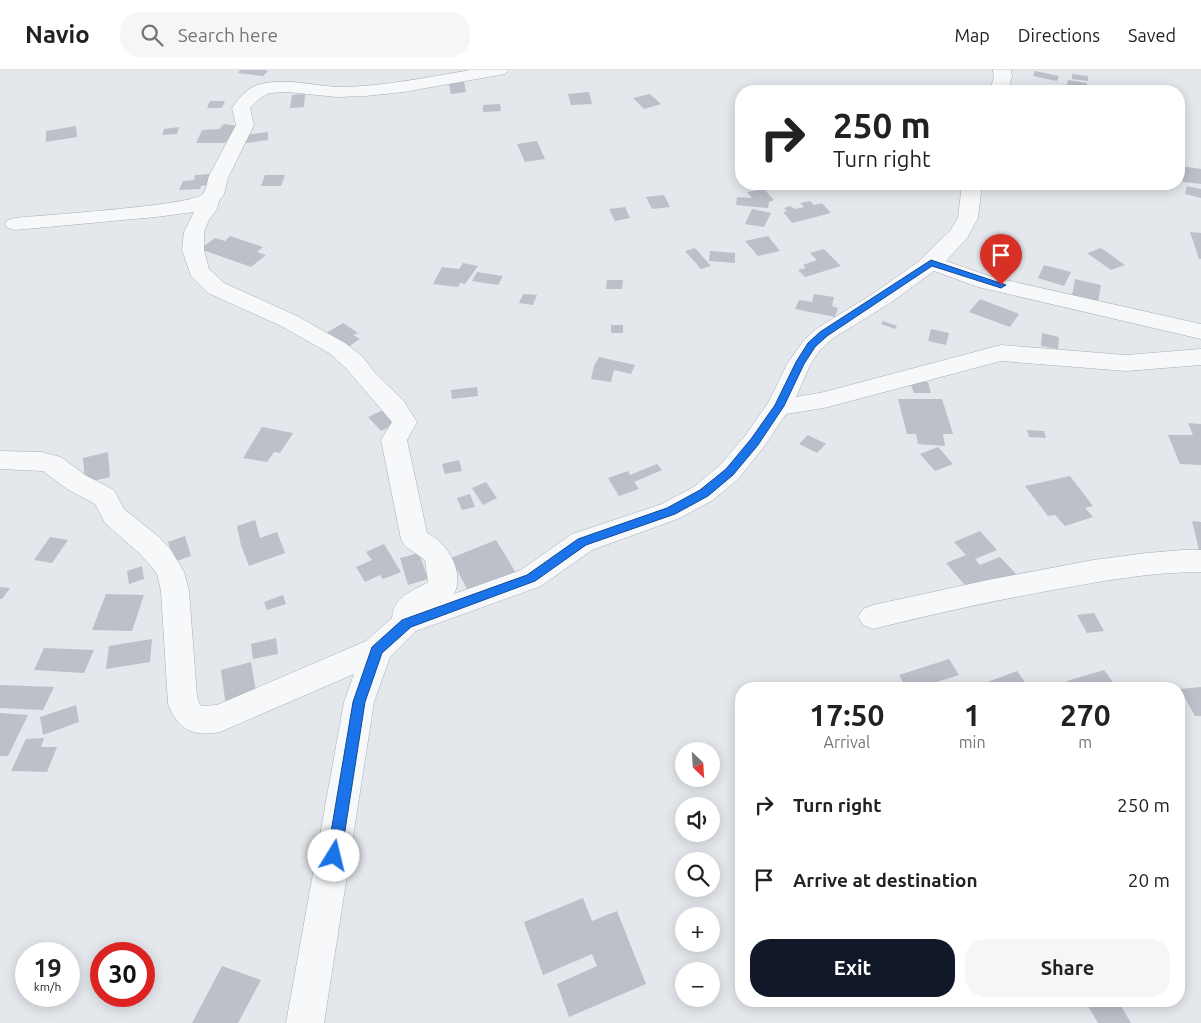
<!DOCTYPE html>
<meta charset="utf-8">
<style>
body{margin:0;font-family:Ubuntu,sans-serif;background:#f6f6f6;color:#222;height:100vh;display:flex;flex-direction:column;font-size:19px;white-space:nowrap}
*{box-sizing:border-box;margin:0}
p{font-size:16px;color:#767676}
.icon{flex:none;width:28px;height:28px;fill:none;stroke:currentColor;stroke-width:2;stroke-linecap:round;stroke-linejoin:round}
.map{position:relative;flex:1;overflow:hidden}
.drawer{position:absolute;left:735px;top:612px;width:450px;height:325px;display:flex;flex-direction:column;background:#fff;border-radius:20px;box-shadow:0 2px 12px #0003}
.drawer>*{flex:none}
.banner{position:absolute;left:735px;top:15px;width:450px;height:105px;border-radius:20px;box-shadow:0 2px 12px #0003;background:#fff;color:#222;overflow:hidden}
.needle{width:32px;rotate:155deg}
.buttons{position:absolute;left:675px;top:672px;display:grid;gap:10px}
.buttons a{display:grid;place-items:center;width:45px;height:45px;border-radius:50%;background:#fff;box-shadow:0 2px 12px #0003;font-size:25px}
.speed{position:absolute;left:15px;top:872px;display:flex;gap:10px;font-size:25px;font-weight:700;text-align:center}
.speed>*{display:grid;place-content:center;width:65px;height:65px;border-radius:50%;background:#fff;box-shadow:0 2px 12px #0003;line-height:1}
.speed small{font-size:12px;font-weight:400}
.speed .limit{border:8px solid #d22;background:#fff;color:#111}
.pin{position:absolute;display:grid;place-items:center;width:42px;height:42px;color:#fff;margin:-51px -21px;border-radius:50% 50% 50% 0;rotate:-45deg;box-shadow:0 0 5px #0007}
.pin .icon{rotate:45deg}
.me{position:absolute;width:55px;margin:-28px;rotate:9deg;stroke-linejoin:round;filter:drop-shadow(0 0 4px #0008)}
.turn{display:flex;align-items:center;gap:18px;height:105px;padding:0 15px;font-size:22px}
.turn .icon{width:65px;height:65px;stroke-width:2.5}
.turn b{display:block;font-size:35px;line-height:42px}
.eta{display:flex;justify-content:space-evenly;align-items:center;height:85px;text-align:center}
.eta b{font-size:30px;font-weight:700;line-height:35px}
.cta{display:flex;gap:10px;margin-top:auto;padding:10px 15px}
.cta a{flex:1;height:58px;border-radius:20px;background:#111827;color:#fff;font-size:20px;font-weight:700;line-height:58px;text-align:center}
.cta a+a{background:#f6f6f6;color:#222}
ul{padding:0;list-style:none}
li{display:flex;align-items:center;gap:15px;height:75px;padding:0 15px}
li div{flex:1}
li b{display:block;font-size:19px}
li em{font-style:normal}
header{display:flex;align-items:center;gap:30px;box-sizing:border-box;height:70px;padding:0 25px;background:#fff;border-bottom:1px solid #e0e0e0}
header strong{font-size:24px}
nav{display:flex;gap:28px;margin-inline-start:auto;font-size:18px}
.search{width:350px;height:45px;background:#f6f6f6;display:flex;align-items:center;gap:12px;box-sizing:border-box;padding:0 18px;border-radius:20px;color:#767676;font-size:19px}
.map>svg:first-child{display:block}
.building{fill:#bbc0c9}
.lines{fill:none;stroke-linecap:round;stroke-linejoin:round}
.street-casing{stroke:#a9aeb6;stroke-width:1}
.street{fill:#f7f8fa;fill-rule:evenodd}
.route{fill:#1a73e8;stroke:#114b97}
</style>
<header>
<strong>Navio</strong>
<div class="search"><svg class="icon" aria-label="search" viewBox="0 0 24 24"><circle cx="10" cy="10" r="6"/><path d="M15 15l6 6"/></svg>Search here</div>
<nav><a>Map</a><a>Directions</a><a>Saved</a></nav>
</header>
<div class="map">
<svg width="1201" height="953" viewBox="0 0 1201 953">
<rect width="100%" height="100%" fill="#e4e7ec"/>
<!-- building -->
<g class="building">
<path d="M240 0H265L268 1 263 6 238 3Z"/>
<path d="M1035 1 1059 6 1057 11 1033 6Z"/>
<path d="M1072 4 1088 6V11L1072 9Z"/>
<path d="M1068 10 1087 13V18L1067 15Z"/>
<path d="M464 12 466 22 451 24 449 14Z"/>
<path d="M589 22 592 34 571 35 568 24Z"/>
<path d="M305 24 304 37 290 38 292 25Z"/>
<path d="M650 24 661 34 644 39 633 28Z"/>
<path d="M210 31H225L222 38H207Z"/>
<path d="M500 34 501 41 483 42V35Z"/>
<path d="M224 54 239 56 225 73H196L202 60 219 59Z"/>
<path d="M76 56 77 67 46 72V61Z"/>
<path d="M179 57 177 64 162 65 164 59Z"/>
<path d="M268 62V70L246 73 245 65Z"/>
<path d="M537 71 545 89 525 92 517 74Z"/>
<path d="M1181 96 1201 99V114L1183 112Z"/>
<path d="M210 104 208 115 201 116 200 119 179 120 183 111 194 110 195 105Z"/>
<path d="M265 105H285L281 116H261Z"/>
<path d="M1187 116 1201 119V128L1185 124Z"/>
<path d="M764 119 774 130 769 132 768 138 736 135 737 127 752 128 747 122Z"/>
<path d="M664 125 670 137 652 139 646 127Z"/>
<path d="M810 131 814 135 822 133 831 143 792 153 783 142 787 141 784 138 790 136 795 139 804 137 800 133Z"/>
<path d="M625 137 630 148 615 151 609 139Z"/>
<path d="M752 139 771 143 764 157 745 154Z"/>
<path d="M1190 162 1201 163V189H1199Z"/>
<path d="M230 166 263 177 257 182 266 185 251 197 200 179 215 168 225 171Z"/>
<path d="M768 166 780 181 758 186 745 171Z"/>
<path d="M695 178 711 196 701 199 685 181Z"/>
<path d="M1101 178 1125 195 1111 200 1087 183Z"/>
<path d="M824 179 841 196 805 207 798 200 806 198 803 195 817 190 810 183Z"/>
<path d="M710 181 735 183V193L709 191Z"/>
<path d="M463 193 478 196 465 214 460 213 458 217 433 214 442 197 459 199Z"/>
<path d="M1044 195 1071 202 1064 216 1038 208Z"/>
<path d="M477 202 503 206 498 215 472 211Z"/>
<path d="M1075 209 1101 215 1098 232 1072 226Z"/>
<path d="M607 210H623L622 219H606Z"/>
<path d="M523 224 537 225 533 235 519 233Z"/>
<path d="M814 224 834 227 832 236 838 238 835 247 795 239 799 230 812 232Z"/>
<path d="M980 229 1019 244 1010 257 969 242Z"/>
<path d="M883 251 897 256 895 259 881 254Z"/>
<path d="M343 253 358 263 353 265 360 269 348 277 323 265Z"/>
<rect x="611" y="255" width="12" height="8"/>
<path d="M931 259 949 263 946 275 928 271Z"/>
<path d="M1042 263 1059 267 1058 279 1041 276Z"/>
<path d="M599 287 635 295 631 304 614 300 611 312 591 309 594 296Z"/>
<path d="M910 312H928L931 323H914Z"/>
<path d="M477 317 478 326 452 329 451 320Z"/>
<path d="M898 329H942L953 364H943L945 376 918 374 916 364H907Z"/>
<path d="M385 339 398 353 381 361 368 347Z"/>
<path d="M1188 353 1201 354V395L1180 394 1168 365H1193Z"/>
<path d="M262 357 293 363 280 383 274 382 267 392 243 388Z"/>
<path d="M1027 360 1044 361 1046 368 1029 367Z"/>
<path d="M808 365 826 374 817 383 799 374Z"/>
<path d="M938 377 953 394 935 401 920 384Z"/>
<path d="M108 382 110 407 85 413 83 388Z"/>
<path d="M459 390 462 401 445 404 442 394Z"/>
<path d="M657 394 662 400 634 412 639 419 619 426 608 408 628 401 630 405Z"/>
<path d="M1070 406 1093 436 1085 438 1093 447 1065 456 1055 445 1048 446 1025 416Z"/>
<path d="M486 412 497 428 483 435 472 418Z"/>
<path d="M470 424 475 437 462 440 457 428Z"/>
<path d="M255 450 260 468 277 462 285 483 249 496 241 475 237 456Z"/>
<path d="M1192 451 1201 452V484H1200Z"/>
<path d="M980 461 997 480 975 489 980 495 1000 487 1016 504 989 516 969 520 946 493 966 485 954 472Z"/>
<path d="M185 466 191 486 174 492 168 472Z"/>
<path d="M50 467 68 470 52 493 34 490Z"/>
<path d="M496 470 516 503 469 523 451 488Z"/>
<path d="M384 474 401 502 383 509 380 505 365 512 356 497 372 490 366 482Z"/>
<path d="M419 483 428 509 408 515 400 488Z"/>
<path d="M142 496 144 509 129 514 127 501Z"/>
<path d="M0 517 10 518 2 529H0Z"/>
<path d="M106 524 144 525 132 561 92 560Z"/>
<path d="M283 525 286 534 267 540 264 532Z"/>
<path d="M1094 543 1104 561 1087 563 1077 545Z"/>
<path d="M276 568 278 584 253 589 251 574Z"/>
<path d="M152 569 150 592 106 599 109 576Z"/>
<path d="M44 578 94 580 84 603 34 600Z"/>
<path d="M949 589 959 605 914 619H907L899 605Z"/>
<path d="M251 592 257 628 226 637 221 600Z"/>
<path d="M1104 600 1118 619H1072L1067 611Z"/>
<path d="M1017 601 1030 619H985L982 614Z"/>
<path d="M0 615 54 617 43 640 0 638Z"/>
<path d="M1201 617V646H1195L1180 619Z"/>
<path d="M76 635 79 652 43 665 40 647Z"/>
<path d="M0 643 28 645 8 686H0Z"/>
<path d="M44 668 41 677H57L47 702 11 701 26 669Z"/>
<path d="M583 828 592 851 617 841 646 914 569 947 557 914 597 896 592 884 543 905 524 852Z"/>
<path d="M222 896 261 910 238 953H192Z"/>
<path d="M1085 931H1118L1131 953H1098Z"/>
</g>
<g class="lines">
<defs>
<g id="street">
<path d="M470 0H508L505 4 499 5 404 22 365 26 337 27 287 22 269 23 259 29 250 38 254 55 228 108 224 124 219 131 217 139 209 150 204 162V180L209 199 224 213 297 246 345 273 362 286 375 303 403 330 417 352 407 370 427 463C448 473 465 502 454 524L521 500 572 464 662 434 695 416 720 395 745 366 768 333 787 294 804 270 816 259 874 223 918 192 950 161 958 148 962 114H982L978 148 967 168 946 191 992 207 1201 254V269L978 217 934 201 890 233 832 269 820 280 810 295 796 327 824 322 1001 275 1126 285 1201 279V295L1126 301 1001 291 824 338 786 344 763 378 738 409 713 430 680 448 592 480 541 516 416 561 390 587 374 632 324 953H286L344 632 354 604 220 662C193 667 178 660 168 634L161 521 157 504 151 496 139 483 105 453 95 434 67 419 43 401 0 399V381L41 382 61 387 85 405 114 420 124 439 159 467 171 480 184 502 189 521 197 626 199 633 202 636 217 635 366 571 392 548C394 526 411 522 428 512L425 490 405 476 401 469 381 370 392 352 346 298 329 283 281 256 208 223 191 206 182 180 184 162 194 142 156 147 15 160 8 158 5 154 8 150 15 148C42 145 192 136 203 124 207 119 207 111 209 106 218 89 227 72 236 55L232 38C239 28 246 19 257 15 287 6 318 18 348 17 389 15 430 7 470 0Z"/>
<path d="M993 0H1011L1012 6 1008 21H990L994 6Z"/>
<path d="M1183 480H1201V502C1151 502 1102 511 1053 520 992 531 933 544 873 559L863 555 858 547 863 539 873 535 988 510 1093 490 1147 483Z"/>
</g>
</defs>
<!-- street casing -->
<use href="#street" class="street-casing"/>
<!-- street -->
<use href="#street" class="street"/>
</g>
<!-- route -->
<path class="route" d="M931 190 1006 215 1001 218 998 217 932 196 827 266 815 277 804 294 784 336 758 375 733 405 708 426 675 444 586 475 535 511 411 557 382 583 365 632 341 786 339 791 334 793 329 791 327 786 353 632 372 577 402 550 527 505 578 469 667 438 700 420 726 399 751 369 775 335 796 292 808 273 820 262Z"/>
</svg>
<div class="buttons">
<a><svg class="needle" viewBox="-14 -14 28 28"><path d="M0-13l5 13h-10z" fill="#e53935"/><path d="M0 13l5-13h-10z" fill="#767676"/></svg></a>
<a><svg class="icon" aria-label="sound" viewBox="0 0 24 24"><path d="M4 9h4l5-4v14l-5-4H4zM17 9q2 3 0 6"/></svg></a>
<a><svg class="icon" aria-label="search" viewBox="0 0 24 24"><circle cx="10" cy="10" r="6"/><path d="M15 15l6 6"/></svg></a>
<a>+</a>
<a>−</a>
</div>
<div class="speed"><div>19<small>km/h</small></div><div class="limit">30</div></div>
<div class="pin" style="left:1001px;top:215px;background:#d93025"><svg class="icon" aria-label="arrive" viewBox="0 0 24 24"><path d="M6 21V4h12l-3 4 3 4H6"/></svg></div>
<svg class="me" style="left:334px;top:786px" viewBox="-20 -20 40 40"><circle r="19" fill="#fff"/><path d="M0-13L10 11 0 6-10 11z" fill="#1a73e8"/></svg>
<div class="banner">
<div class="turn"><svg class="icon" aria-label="right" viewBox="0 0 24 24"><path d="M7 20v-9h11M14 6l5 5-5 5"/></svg><div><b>250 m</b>Turn right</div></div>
</div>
<section class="drawer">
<div class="eta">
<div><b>17:50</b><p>Arrival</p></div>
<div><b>1</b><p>min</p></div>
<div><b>270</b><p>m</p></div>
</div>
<ul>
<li><svg class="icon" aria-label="right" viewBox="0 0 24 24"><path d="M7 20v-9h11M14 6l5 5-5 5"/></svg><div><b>Turn right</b></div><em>250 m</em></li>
<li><svg class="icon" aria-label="arrive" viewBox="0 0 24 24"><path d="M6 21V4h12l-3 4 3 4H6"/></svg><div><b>Arrive at destination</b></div><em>20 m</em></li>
</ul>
<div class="cta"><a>Exit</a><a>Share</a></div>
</section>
</div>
